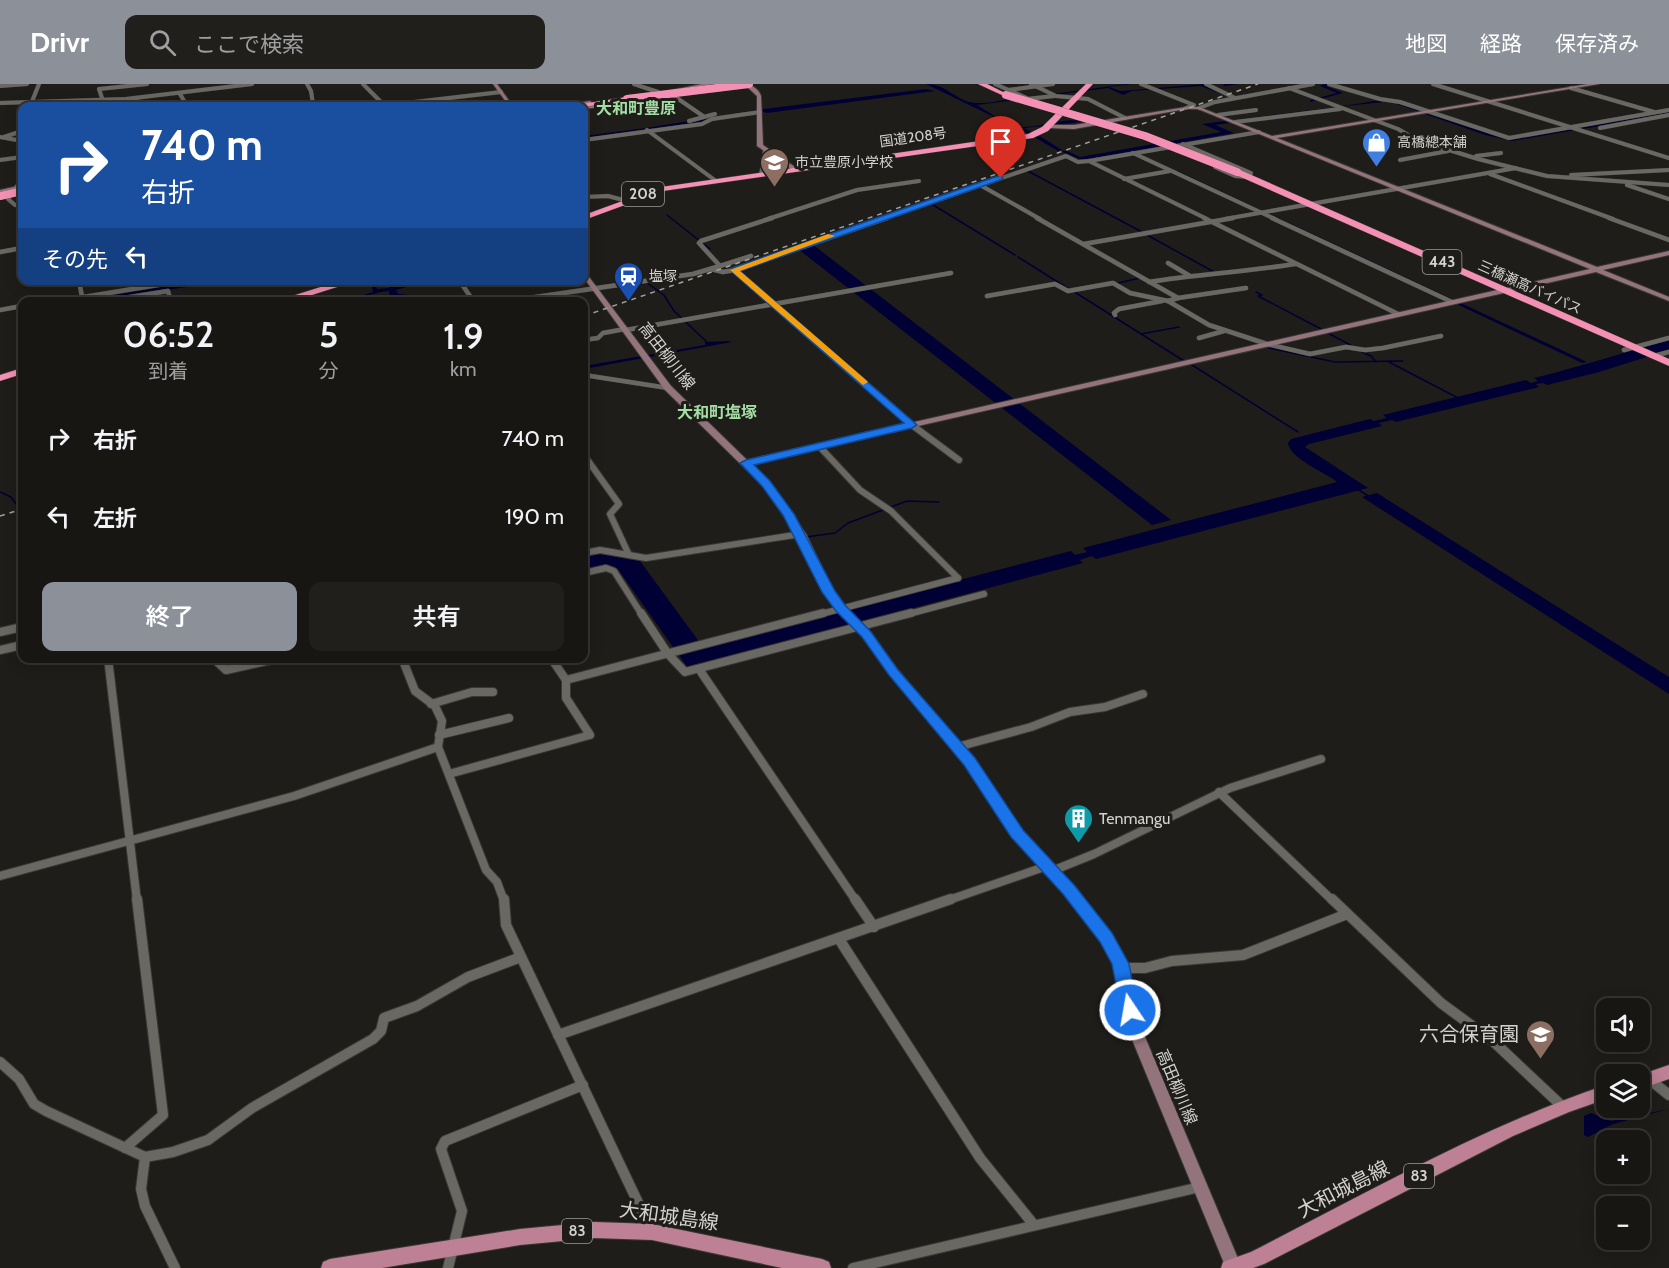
<!DOCTYPE html>
<html lang="ja">
<meta charset="utf-8">
<style>
body{margin:0;font-family:Cabin,"Noto Sans JP",sans-serif;background:#201f1c;color:#f1f3f6;height:100vh;display:flex;flex-direction:column;font-size:22px;white-space:nowrap}
*{box-sizing:border-box;margin:0}
p{font-size:20px;color:#9e9fa0}
.icon{flex:none;width:33px;height:33px;fill:none;stroke:currentColor;stroke-width:2;stroke-linecap:round;stroke-linejoin:round}
.map{position:relative;flex:1;overflow:hidden}
.details{position:absolute;left:18px;top:213px;width:570px;height:366px;display:flex;flex-direction:column;background:#171613;border-radius:12px;box-shadow:0 3px 15px #0003,0 0 0 2px #363533}
.details>*{flex:none}
.guide{position:absolute;left:18px;top:18px;width:570px;height:183px;border-radius:12px;box-shadow:0 3px 15px #0003,0 0 0 2px #363533;background:#1a4fa0;color:#fff;overflow:hidden}
.buttons{position:absolute;left:1596px;top:914px;display:grid;gap:12px}
.buttons a{display:grid;place-items:center;width:54px;height:54px;border-radius:12px;background:#171613;box-shadow:0 3px 15px #0003,0 0 0 2px #363533;font-size:30px}
.pin{position:absolute;display:grid;place-items:center;width:51px;height:51px;color:#fff;margin:-62px -26px;border-radius:50% 50% 50% 0;rotate:-45deg;box-shadow:0 0 6px #0007}
.pin .icon{rotate:45deg}
.me{position:absolute;width:66px;margin:-33px;rotate:348deg;stroke-linejoin:round;filter:drop-shadow(0 0 4px #0008)}
.turn{display:flex;align-items:center;gap:21px;height:126px;padding:0 24px;font-size:27px}
.turn .icon{width:78px;height:78px;stroke-width:2.5}
.turn b{display:block;font-size:42px;line-height:51px}
.then{display:flex;align-items:center;height:57px;padding:0 24px;background:#0003;gap:12px;font-size:22px}
.eta{display:flex;justify-content:space-evenly;align-items:center;height:102px;text-align:center}
.eta b{font-size:36px;font-weight:600;line-height:42px}
.action{display:flex;gap:12px;margin-top:auto;padding:12px 24px}
.action a{flex:1;height:69px;border-radius:12px;background:#8c9099;color:#fff;font-size:24px;font-weight:600;line-height:69px;text-align:center}
.action a+a{background:#201f1c;color:#f1f3f6}
ul{padding:0;list-style:none}
li{display:flex;align-items:center;gap:18px;height:78px;padding:0 24px}
li div{flex:1}
li b{display:block;font-size:22px}
li em{font-style:normal}
header{display:flex;align-items:center;gap:36px;box-sizing:border-box;height:84px;padding:0 30px;background:#8c9099;color:#fff}
header strong{font-size:28px}
nav{display:flex;gap:33px;margin-inline-start:auto;font-size:21px}
.search{width:420px;height:54px;background:#201f1c;display:flex;align-items:center;gap:15px;box-sizing:border-box;padding:0 21px;border-radius:12px;color:#9e9fa0;font-size:22px}
.map>svg:first-child{display:block}
.water{fill:#000034}
.lines{fill:none;stroke-linecap:round;stroke-linejoin:round}
.stream{stroke:#000034;stroke-width:1.5}
.canal{fill:#000034;fill-rule:evenodd}
.street-far4-casing{stroke:#393835;stroke-width:4.5}
.street-far3-casing{stroke:#393835;stroke-width:5}
.street-far2-casing{stroke:#393835;stroke-width:8}
.street-far1-casing{stroke:#393835;stroke-width:10}
.street-casing{stroke:#393835;stroke-width:12}
.secondary-casing{stroke:#393835;stroke-width:2}
.primary-casing{stroke:#393835;stroke-width:2}
.highway-casing{stroke:#393835;stroke-width:1}
.street-far4{stroke:#6a6863;stroke-width:4}
.street-far3{stroke:#6a6863;stroke-width:4.5}
.street-far2{stroke:#6a6863;stroke-width:6}
.street-far1{stroke:#6a6863;stroke-width:8}
.street{stroke:#6a6863;stroke-width:10}
.secondary{fill:#94747c;fill-rule:evenodd}
.primary{fill:#bd8094;fill-rule:evenodd}
.highway{fill:#f590b5;fill-rule:evenodd}
.rail{stroke:#a2a09d;stroke-width:1.5;stroke-dasharray:5 5;stroke-linecap:butt}
.highway-bridge-casing{stroke:#393835;stroke-width:8;stroke-linecap:butt}
.highway-bridge{stroke:#f590b5;stroke-width:8}
.route{fill:#1a73e8;stroke:#114b97;stroke-width:1.5}
.slow{fill:#f59e0b}
.labels{text-anchor:middle;dominant-baseline:central;stroke-width:6;stroke-linejoin:round;paint-order:stroke}
.far-street-label{font-size:14px;fill:#d3d2cf;stroke:#1f1d19}
.far-poi-label{font-size:14px;fill:#d3d2cf;stroke:#1f1d19;text-anchor:start}
.shield{fill:#1f1d19;stroke:#9d9c98;stroke-width:1.5}
.shield-label{font-size:15px;font-weight:bold;fill:#d3d2cf}
.far-quarter-label{font-size:16px;font-weight:bold;fill:#a4dea4;stroke:#1f1d19}
.street-label{font-size:16px;fill:#d3d2cf;stroke:#1f1d19}
.poi-label{font-size:16px;fill:#d3d2cf;stroke:#1f1d19;text-anchor:start}
.near-poi-label{font-size:20px;fill:#d3d2cf;stroke:#1f1d19;text-anchor:end}
.near-street-label{font-size:20px;fill:#d3d2cf;stroke:#1f1d19}
</style>
<header>
<strong>Drivr</strong>
<div class="search"><svg class="icon" aria-label="search" viewBox="0 0 24 24"><circle cx="10" cy="10" r="6"/><path d="M15 15l6 6"/></svg>ここで検索</div>
<nav><a>地図</a><a>経路</a><a>保存済み</a></nav>
</header>
<div class="map">
<svg width="1669" height="1184" viewBox="0 0 1669 1184">
<rect width="100%" height="100%" fill="#1f1d19"/>
<!-- water -->
<g class="water">
<path d="M926 0C948 0 956 18 976 19 991 20 1009 14 1025 13L997 0 1031 13 1126 0H1131L1109 3 1121 7 1205 0 1224 11 1201 2 1132 7 1123 11 1108 4 977 21C988 28 1009 42 1022 43 1039 44 1069 32 1082 38L1024 44 1033 49 1029 50Z"/>
<path d="M926 5 935 7 767 29C754 24 715 33 702 39L584 55V52L646 44 756 26Z"/>
<path d="M1381 16 1398 19 1502 54 1576 44 1669 27V30L1512 57 1485 51 1394 19 1383 18 1337 23Z"/>
<path d="M1328 24 1335 25 1215 41 1234 49 1083 76 1060 67H1067L1080 73 1221 48 1202 40Z"/>
<path d="M1174 87H1178L1587 278 1582 279Z"/>
<path d="M812 160 1171 436 1152 441 798 165Z"/>
<path d="M198 197H227L93 217 72 218Z"/>
<path d="M371 197H374L377 205 389 204 387 197H394L396 202 417 200 396 206 398 210 411 211 393 216 394 217 390 215 389 207C374 208 365 214 348 216L373 208Z"/>
<path d="M1669 256V266L1599 288 1547 301 1543 299 1536 300 1539 303 1396 338 1392 336 1379 339 1382 342 1309 360 1305 363 1368 404 1096 475 1092 472 1080 476 1083 479 688 584 617 484 607 482 584 487V473L601 470 640 477 703 563 1071 467 1075 471 1087 468 1083 464 1337 398C1325 388 1290 375 1288 359L1291 355 1370 335 1374 337 1387 334 1383 331 1526 296 1531 299 1538 297 1534 294C1580 283 1624 268 1669 256Z"/>
<path d="M728 257 732 258 584 285V282L705 261V258Z"/>
<path d="M1377 409 1669 593V610L1362 413Z"/>
<path d="M1669 1025 1613 1040 1588 1053 1584 1051V1032L1591 1029 1611 1037Z"/>
</g>
<g class="lines">
<!-- stream -->
<g class="stream">
<path d="M1026 86 1142 148"/>
<path d="M930 119 1015 171"/>
<path d="M667 131 710 165"/>
<path d="M1147 151 1216 189"/>
<path d="M1018 173 1069 205"/>
<path d="M1114 200 1140 194"/>
<path d="M629 202 647 199 664 211 674 227 709 260"/>
<path d="M1073 207 1184 277"/>
<path d="M1256 208 1262 211 1258 212 1323 246"/>
<path d="M1328 249 1352 262"/>
<path d="M1141 250 1179 243"/>
<path d="M1269 264 1335 278 1403 277"/>
<path d="M1362 268 1371 272 1376 278"/>
<path d="M1389 278 1458 314"/>
<path d="M1189 279 1298 348"/>
<path d="M1357 405 1370 413"/>
<path d="M0 408 11 413 22 428"/>
<path d="M806 453 835 449 848 439 907 417 939 418"/>
<path d="M741 456 780 450"/>
<path d="M655 470 706 462"/>
</g>
<!-- canal -->
<g class="canal">
<path d="M1224 0H1239L1225 2 1223 1Z"/>
<path d="M1325 0H1332L1326 2 1343 9 1310 18V16L1337 9 1320 2Z"/>
<path d="M1034 51H1038L1062 66 1058 67 1034 53Z"/>
</g>
<defs>
<g id="street-far4">
<path d="M307 0 311 7 313 20 309 22"/>
<path d="M363 0 385 22"/>
<path d="M634 0 658 8"/>
<path d="M995 0 1029 15"/>
<path d="M1031 0 1056 12 1088 15 1125 34"/>
<path d="M1141 0 1194 21 1186 24"/>
<path d="M1206 0 1235 14"/>
<path d="M1329 0 1380 15 1400 18 1509 54 1669 26"/>
<path d="M1433 0 1669 74"/>
<path d="M0 2 27 0"/>
<path d="M1289 4 1398 45 1417 56 1478 75 1547 92 1669 101"/>
<path d="M1571 4 1654 28"/>
<path d="M1008 6 1053 0"/>
<path d="M180 10 187 22"/>
<path d="M674 12 703 32"/>
<path d="M135 14 141 22"/>
<path d="M1027 15 1054 12"/>
<path d="M103 17 99 5 147 0"/>
<path d="M0 19 126 15 252 0"/>
<path d="M31 20 39 0"/>
<path d="M380 22 501 8"/>
<path d="M1199 24 1215 18 1313 0"/>
<path d="M1218 31 1256 26"/>
<path d="M689 37 715 30"/>
<path d="M1235 38 1340 25"/>
<path d="M1600 44 1669 31"/>
<path d="M647 46 716 97"/>
<path d="M0 53 22 57"/>
<path d="M4 53 22 47"/>
<path d="M584 56 702 40 712 35 760 28"/>
<path d="M1183 60 1251 89 1249 93 1235 92 1215 83"/>
<path d="M1133 69 1275 135"/>
<path d="M1476 72 1501 69"/>
<path d="M0 76 22 73"/>
<path d="M1400 76 1448 67"/>
<path d="M1089 77 1207 135"/>
<path d="M1490 90 1613 135"/>
<path d="M761 91 765 66"/>
<path d="M1571 91 1669 86"/>
<path d="M22 95 8 115 15 121 22 122"/>
<path d="M1124 95 1170 87"/>
<path d="M980 101 1040 135"/>
<path d="M1627 101 1669 115"/>
<path d="M584 113 608 112 627 117"/>
<path d="M768 135 857 106 919 97"/>
<path d="M882 135 1066 72 1078 78 1089 77 1259 48"/>
<path d="M1225 135 1516 84"/>
</g>
<g id="street-far3">
<path d="M1037 134 1178 214 1168 217 1209 241 1267 260 1310 270 1346 263 1365 266 1383 264 1441 252"/>
<path d="M1204 134 1398 230"/>
<path d="M1272 134 1452 218"/>
<path d="M1609 134 1669 156"/>
<path d="M1084 160 1233 134"/>
<path d="M0 168 22 164"/>
<path d="M1168 179 1190 192"/>
<path d="M720 182 751 172"/>
<path d="M711 185 723 188 735 186 887 134"/>
<path d="M735 186 875 308"/>
<path d="M79 196 82 213"/>
<path d="M459 196 474 218"/>
<path d="M1149 198C1198 190 1246 188 1295 180"/>
<path d="M987 212 1055 200 1068 207 1113 199 1130 209 1168 217"/>
<path d="M1178 214 1246 204"/>
<path d="M53 218 188 196"/>
<path d="M99 218 168 207 171 218"/>
<path d="M502 218 693 190 720 182 699 159 701 157 772 134"/>
<path d="M0 226 22 222"/>
<path d="M1115 231 1114 229 1119 225 1162 217"/>
<path d="M626 246 951 189"/>
<path d="M1199 254 1224 247"/>
<path d="M584 256 598 254 603 249 625 245"/>
<path d="M1624 266 1669 254"/>
<path d="M1654 272 1669 268"/>
<path d="M584 291 668 304"/>
</g>
<g id="street-far2">
<path d="M873 307 912 341 959 376"/>
<path d="M819 362 860 406 891 427 958 494"/>
<path d="M584 371 619 420 610 430 629 471"/>
<path d="M584 469 600 466 646 474 801 450"/>
<path d="M584 489 606 484 614 487 642 531"/>
<path d="M817 531 958 494"/>
<path d="M905 531 984 510"/>
</g>
<g id="street-far1">
<path d="M641 529 668 570 685 588 911 529"/>
<path d="M0 548 22 543"/>
<path d="M0 566 22 561"/>
<path d="M108 574 137 817"/>
<path d="M213 574 226 586 280 574"/>
<path d="M402 574 415 607 435 622 442 637 438 663 486 786 497 798 504 817"/>
<path d="M699 585 856 817"/>
<path d="M566 596 823 529"/>
<path d="M431 620 472 608H493"/>
<path d="M439 651 509 634"/>
<path d="M957 663 1031 643 1070 628 1105 623 1143 610"/>
<path d="M449 690 590 651 566 614V596L551 574"/>
<path d="M1219 708 1333 817"/>
<path d="M1052 787 1094 770 1230 704 1321 675"/>
<path d="M0 792 294 712 438 663"/>
<path d="M946 817 1047 782"/>
</g>
<g id="street">
<path d="M504 815 506 841 652 1148"/>
<path d="M855 815 874 843"/>
<path d="M1332 815 1441 919 1494 958 1563 1023"/>
<path d="M839 855 980 1074 1034 1141"/>
<path d="M1121 884H1145L1172 877 1243 871 1347 830"/>
<path d="M558 951 951 815"/>
<path d="M0 978 19 995 34 1020 46 1027 145 1073 173 1068 208 1056 252 1024 373 955 381 947 384 934 417 922 468 893 521 873"/>
<path d="M1649 995 1669 1011"/>
<path d="M125 1064 163 1031 137 815"/>
<path d="M145 1073 141 1105 145 1122 175 1184"/>
<path d="M448 1184 462 1127 441 1065 445 1057 583 1001"/>
<path d="M853 1184 1200 1103"/>
</g>
<g id="secondary">
<path d="M493 0H497L513 22H509Z"/>
<path d="M702 0H713L674 7 672 6Z"/>
<path d="M744 0C751 0 759 5 761 12L763 61 798 85V87H794L757 62V12Z"/>
<path d="M1588 0H1599L1277 54 1597 183 1669 167V171L1603 186 1669 213V217L1596 188 751 380 769 398 806 450 834 508 843 522 871 549 898 586 973 675 1021 746 1073 803 1111 851 1128 880 1136 926 1145 953 1242 1184H1226L1131 953 1122 926 1114 880 1101 857 1065 809 1013 752 965 681 890 590 863 553 837 526 824 508 796 450 763 402 665 306 584 194V188L586 189 671 302 747 376 1590 185 1198 25H1186L1074 45 1049 44 1047 41H1074L1186 23H1199L1272 52Z"/>
<path d="M640 16 642 18 584 25V23Z"/>
<path d="M590 17 592 19 565 22H555Z"/>
<path d="M22 101V105L0 110V106Z"/>
</g>
<g id="primary">
<path d="M1669 981V995L1640 1005V991Z"/>
<path d="M1606 1001V1015L1569 1028 1513 1052 1264 1180 1253 1184H1221L1223 1178 1251 1168C1367 1109 1482 1043 1606 1001Z"/>
<path d="M595 1138 652 1140 822 1175 829 1178 831 1184H782L652 1156 595 1154 520 1161 382 1184H321L323 1178 330 1175 520 1145Z"/>
</g>
<g id="highway">
<path d="M978 0H987L1009 11 1004 12Z"/>
<path d="M1086 0H1093L1048 47 1033 54 663 107 584 136V131L661 103 1028 50 1042 43Z"/>
<path d="M627 13 629 16 584 23 568 22Z"/>
<path d="M1234 86H1240L1669 275V282L1234 90Z"/>
<path d="M343 196H359L290 218H273Z"/>
<path d="M22 284V290L0 297V291Z"/>
</g>
</defs>
<!-- street-far4 casing -->
<use href="#street-far4" class="street-far4-casing"/>
<!-- street-far3 casing -->
<use href="#street-far3" class="street-far3-casing"/>
<!-- street-far2 casing -->
<use href="#street-far2" class="street-far2-casing"/>
<!-- street-far1 casing -->
<use href="#street-far1" class="street-far1-casing"/>
<!-- street casing -->
<use href="#street" class="street-casing"/>
<!-- secondary casing -->
<use href="#secondary" class="secondary-casing"/>
<!-- primary casing -->
<use href="#primary" class="primary-casing"/>
<!-- highway casing -->
<use href="#highway" class="highway-casing"/>
<!-- street-far4 -->
<use href="#street-far4" class="street-far4"/>
<!-- street-far3 -->
<use href="#street-far3" class="street-far3"/>
<!-- street-far2 -->
<use href="#street-far2" class="street-far2"/>
<!-- street-far1 -->
<use href="#street-far1" class="street-far1"/>
<!-- street -->
<use href="#street" class="street"/>
<!-- secondary -->
<use href="#secondary" class="secondary"/>
<!-- primary -->
<use href="#primary" class="primary"/>
<!-- highway -->
<use href="#highway" class="highway"/>
<!-- rail -->
<g class="rail">
<path d="M584 232 1258 0"/>
<path d="M0 432 22 425"/>
</g>
<defs>
<g id="highway-bridge">
<path d="M1006 11 1145 52 1237 88"/>
<path d="M627 15 749 0"/>
<path d="M0 112 22 107"/>
</g>
</defs>
<!-- highway-bridge casing -->
<use href="#highway-bridge" class="highway-bridge-casing"/>
<!-- highway-bridge -->
<use href="#highway-bridge" class="highway-bridge"/>
</g>
<!-- route -->
<path class="route" d="M1001 91 1003 95 740 187 917 341 912 344 754 381 770 397 794 430 835 507 845 521 871 548 898 586 975 674 1023 746 1075 802 1112 849 1129 880 1138 926 1136 931 1130 933 1123 931 1121 926 1112 880 1100 858 1063 810 1011 753 964 681 889 591 862 553 836 527 822 508 783 431 762 402 740 379 746 376 904 339 732 188V184Z"/>
<!-- slow -->
<path class="slow" d="M828 150 835 152 740 187 866 296 868 298 863 301 730 186Z"/>
<!-- icons -->
<defs>
<symbol id="shop-pin" viewBox="-11 -11 22 30"><path d="M0 17L-7.5 6A9.5 9.5 0 1 1 7.5 6Z" fill="#3f7fe0" stroke="#1f1d19"/><path d="M-5-2.5h2.3a2.7 3.5 0 0 1 5.4 0H5L5.5 6h-11ZM-1.5-2.5h3a1.5 2.3 0 0 0-3 0Z" fill="#fff"/></symbol>
<symbol id="school-pin" viewBox="-11 -11 22 30"><path d="M0 17L-7.5 6A9.5 9.5 0 1 1 7.5 6Z" fill="#8d6e63" stroke="#1f1d19"/><path d="M0-5L7-2L0 1L-7-2ZM-4 1L0 2.5L4 1V4Q0 6-4 4Z" fill="#fff"/></symbol>
<symbol id="station-pin" viewBox="-11 -11 22 30"><path d="M0 17L-7.5 6A9.5 9.5 0 1 1 7.5 6Z" fill="#1a4fb4" stroke="#1f1d19"/><path d="M-3-6H3Q5-6 5-4V2Q5 4 3 4L4.5 6H3L1.5 4h-3L-3 6H-4.5L-3 4Q-5 4-5 2V-4Q-5-6-3-6ZM-3.5-4v3h7v-3ZM-3.5 1v1.5H-2V1ZM2 1v1.5H3.5V1Z" fill="#fff"/></symbol>
<symbol id="building-pin" viewBox="-11 -11 22 30"><path d="M0 17L-7.5 6A9.5 9.5 0 1 1 7.5 6Z" fill="#0f9aa8" stroke="#1f1d19"/><path d="M-4-6H4V6H1V3H-1V6H-4ZM-2.5-4.3h1.7v1.8h-1.7ZM.8-4.3h1.7v1.8H.8ZM-2.5-1h1.7V.8h-1.7ZM.8-1h1.7V.8H.8Z" fill="#fff"/></symbol>
</defs>
<g fill-rule="evenodd">
<use href="#shop-pin" x="1360" y="42" width="33" height="45"/>
<use href="#school-pin" x="758" y="62" width="33" height="45"/>
<use href="#station-pin" x="612" y="176" width="33" height="45"/>
<use href="#building-pin" x="1062" y="718" width="33" height="45"/>
<use href="#school-pin" x="1524" y="934" width="33" height="45"/>
</g>
<g class="labels">
<!-- far-street labels -->
<g class="far-street-label">
<text transform="translate(913 53) rotate(-8)">国道208号</text>
<text transform="translate(1530 203) rotate(24)">三橋瀬高バイパス</text>
</g>
<!-- far-poi labels -->
<g class="far-poi-label">
<text x="1397" y="58">高橋總本舗</text>
<text x="795" y="78">市立豊原小学校</text>
<text x="649" y="192">塩塚</text>
</g>
<!-- shield labels -->
<g class="shield">
<rect x="622" y="98" width="42" height="24" rx="4.5"/>
<rect x="1422.5" y="166" width="39" height="24" rx="4.5"/>
<rect x="1404" y="1080" width="30" height="24" rx="4.5"/>
<rect x="562" y="1135" width="30" height="24" rx="4.5"/>
</g>
<g class="shield-label">
<text x="643" y="110">208</text>
<text x="1442" y="178">443</text>
<text x="1419" y="1092">83</text>
<text x="577" y="1147">83</text>
</g>
<!-- far-quarter labels -->
<g class="far-quarter-label">
<text x="636" y="24">大和町豊原</text>
<text x="717" y="328">大和町塩塚</text>
</g>
<!-- street labels -->
<g class="street-label">
<text transform="translate(667 272) rotate(52)">高田柳川線</text>
<text transform="translate(1177 1003) rotate(67)">高田柳川線</text>
</g>
<!-- poi labels -->
<g class="poi-label">
<text x="1099" y="734">Tenmangu</text>
</g>
<!-- near-poi labels -->
<g class="near-poi-label">
<text x="1519" y="950">六合保育園</text>
</g>
<!-- near-street labels -->
<g class="near-street-label">
<text transform="translate(1343 1105) rotate(-27)">大和城島線</text>
<text transform="translate(669 1132) rotate(8)">大和城島線</text>
</g>
</g>
</svg>
<div class="buttons">
<a><svg class="icon" aria-label="sound" viewBox="0 0 24 24"><path d="M4 9h4l5-4v14l-5-4H4zM17 9q2 3 0 6"/></svg></a>
<a><svg class="icon" aria-label="layers" viewBox="0 0 24 24"><path d="M12 4l9 5-9 5-9-5zM3 14l9 5 9-5"/></svg></a>
<a>+</a>
<a>−</a>
</div>
<div class="pin" style="left:1001px;top:94px;background:#d93025"><svg class="icon" aria-label="arrive" viewBox="0 0 24 24"><path d="M6 21V4h12l-3 4 3 4H6"/></svg></div>
<svg class="me" style="left:1130px;top:926px" viewBox="-20 -20 40 40"><circle r="17" fill="#1a73e8" stroke="#fff" stroke-width="3"/><path d="M0-11L8 9 0 5-8 9z" fill="#fff"/></svg>
<div class="guide">
<div class="turn"><svg class="icon" aria-label="right" viewBox="0 0 24 24"><path d="M7 20v-9h11M14 6l5 5-5 5"/></svg><div><b>740 m</b>右折</div></div>
<div class="then">その先<svg class="icon" aria-label="left" viewBox="0 0 24 24"><path d="M17 20v-9H6M10 6l-5 5 5 5"/></svg></div>
</div>
<section class="details">
<div class="eta">
<div><b>06:52</b><p>到着</p></div>
<div><b>5</b><p>分</p></div>
<div><b>1.9</b><p>km</p></div>
</div>
<ul>
<li><svg class="icon" aria-label="right" viewBox="0 0 24 24"><path d="M7 20v-9h11M14 6l5 5-5 5"/></svg><div><b>右折</b></div><em>740 m</em></li>
<li><svg class="icon" aria-label="left" viewBox="0 0 24 24"><path d="M17 20v-9H6M10 6l-5 5 5 5"/></svg><div><b>左折</b></div><em>190 m</em></li>
</ul>
<div class="action"><a>終了</a><a>共有</a></div>
</section>
</div>
